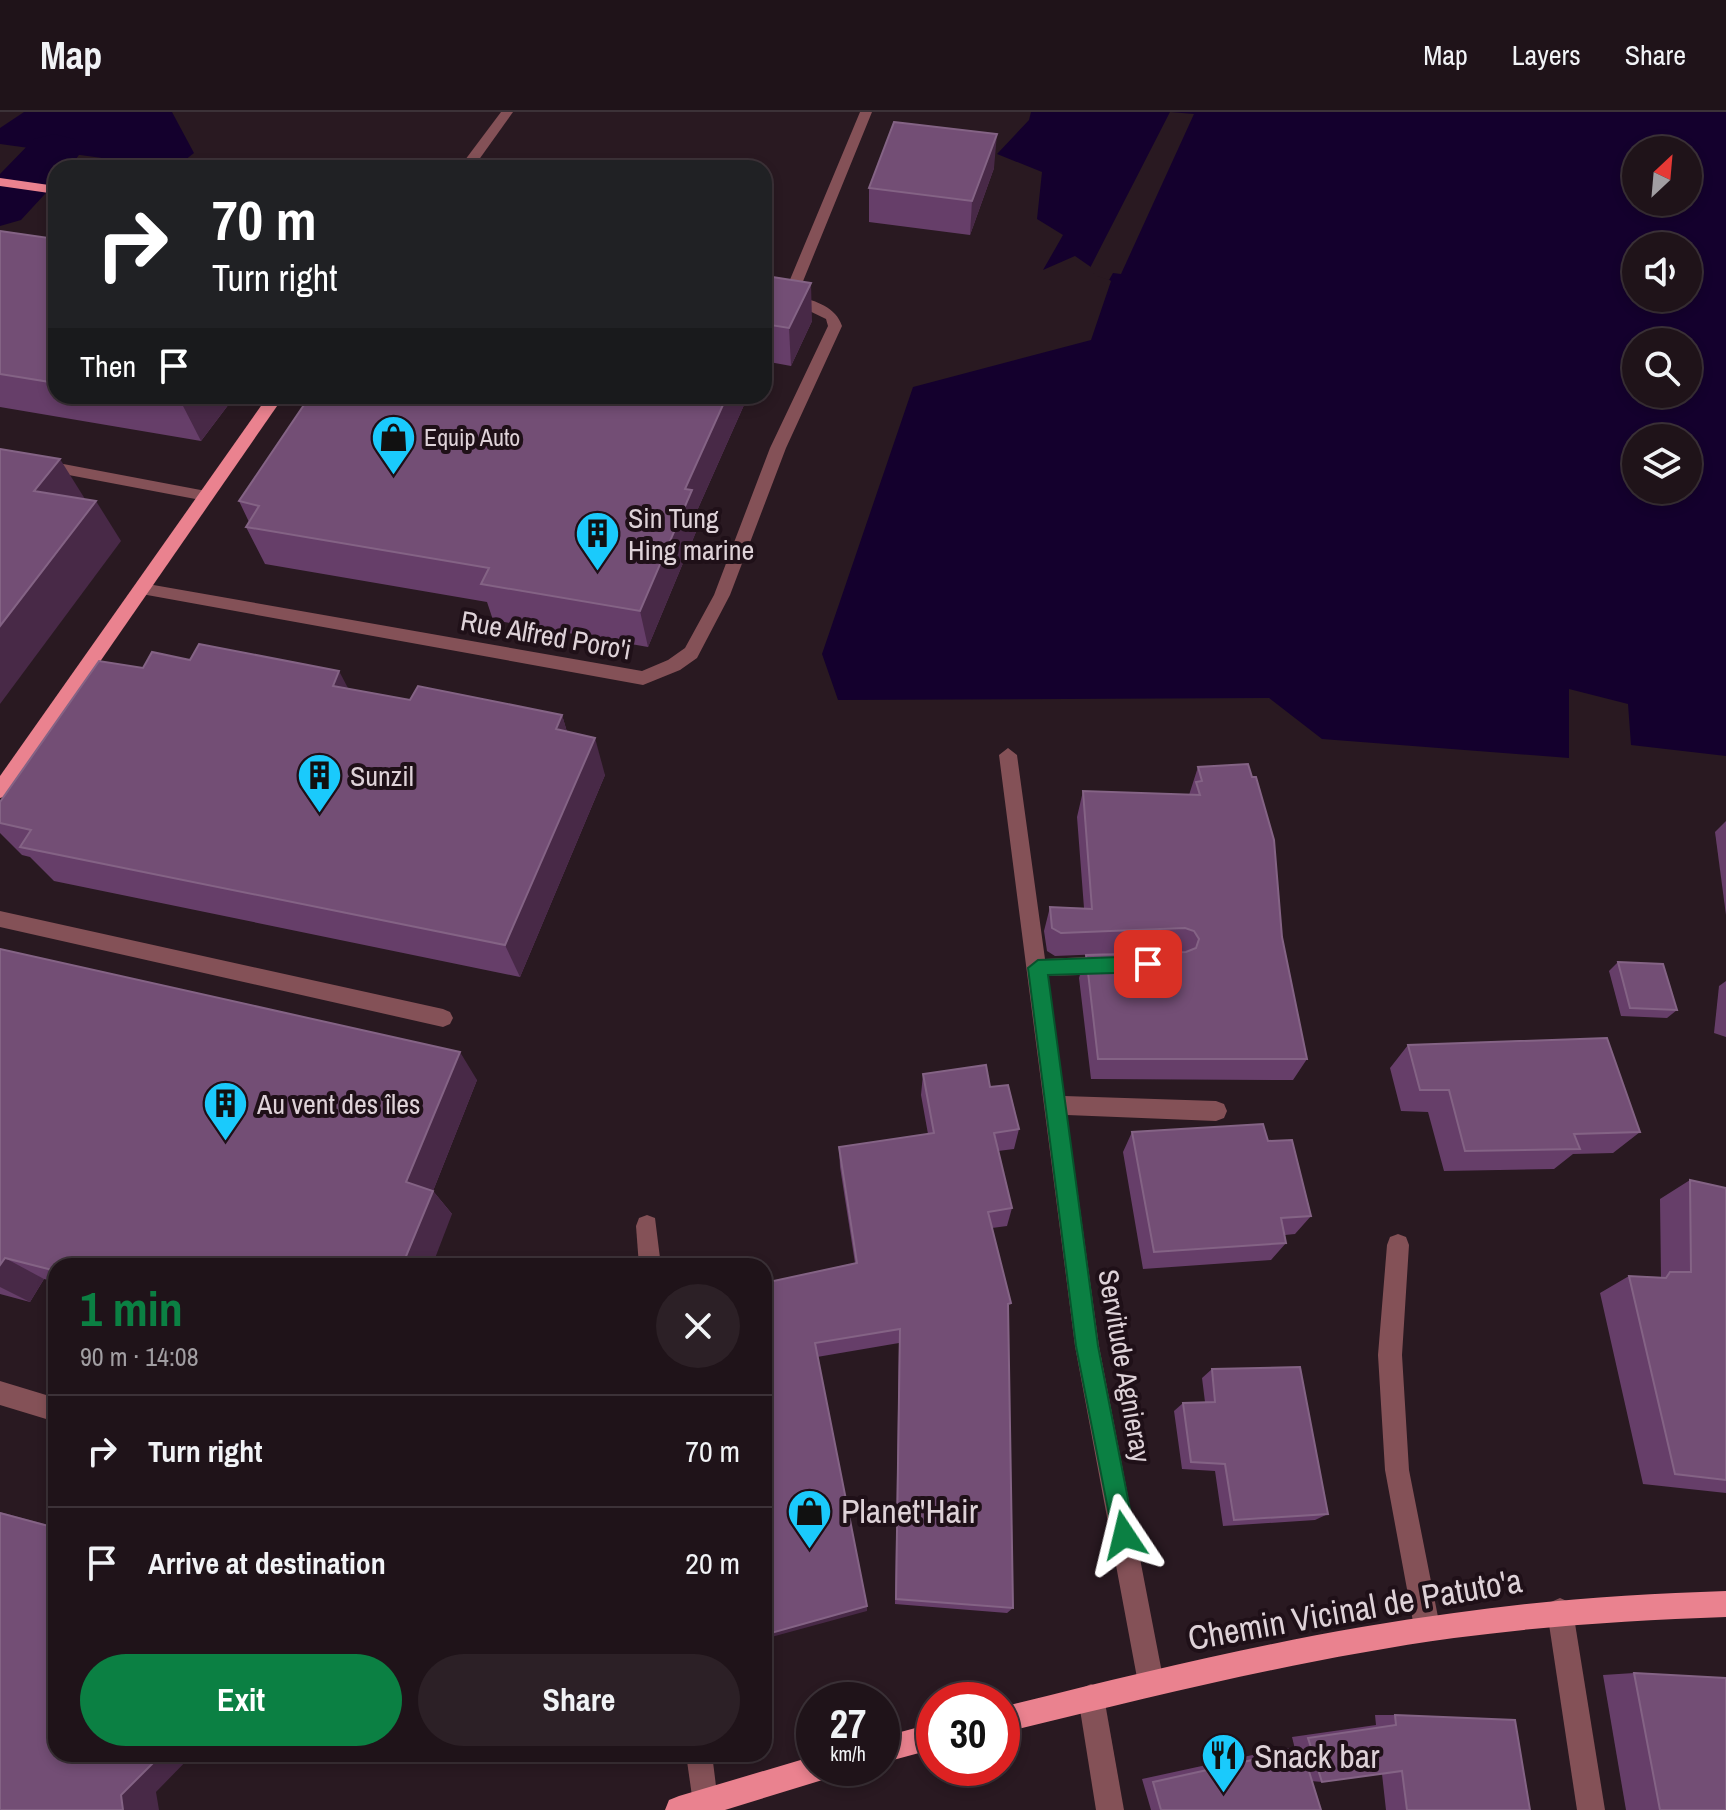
<!DOCTYPE html>
<meta charset="utf-8">
<style>
body{margin:0;font-family:"Archivo Narrow",sans-serif;background:#2c2026;color:#f1f3f6;height:100vh;display:flex;flex-direction:column;font-size:30px;white-space:nowrap}
*{box-sizing:border-box;margin:0}
p{font-size:26px;color:#a19ea2}
.icon{flex:none;width:44px;height:44px;fill:none;stroke:currentColor;stroke-width:2;stroke-linecap:round;stroke-linejoin:round}
.map{position:relative;flex:1;overflow:hidden}
.drawer{position:absolute;left:48px;top:1146px;width:724px;height:504px;display:flex;flex-direction:column;background:#1f1319;border-radius:24px;box-shadow:0 4px 12px #0003,0 0 0 2px #3c3238}
.drawer>*{flex:none}
.hud{position:absolute;left:48px;top:48px;width:724px;height:244px;border-radius:24px;box-shadow:0 4px 12px #0003,0 0 0 2px #3c3238;background:#202124;color:#fff;overflow:hidden}
.needle{width:52px;rotate:26deg}
.controls{position:absolute;left:1622px;top:24px;display:grid;gap:16px}
.controls a{display:grid;place-items:center;width:80px;height:80px;border-radius:50%;background:#1f1319;box-shadow:0 4px 12px #0003,0 0 0 2px #3c3238;font-size:40px}
.speed{position:absolute;left:796px;top:1570px;display:flex;gap:16px;font-size:40px;font-weight:700;text-align:center}
.speed>*{display:grid;place-content:center;width:104px;height:104px;border-radius:50%;background:#1f1319;box-shadow:0 4px 12px #0003,0 0 0 2px #3c3238;line-height:1}
.speed small{font-size:20px;font-weight:400}
.speed .limit{border:12px solid #d22;background:#fff;color:#111}
.pin{position:absolute;display:grid;place-items:center;width:68px;height:68px;color:#fff;margin:-34px;border-radius:16px;box-shadow:0 4px 12px #0006}
.me{position:absolute;width:88px;margin:-44px;rotate:350deg;stroke-linejoin:round;filter:drop-shadow(0 0 6px #0008)}
.turn{display:flex;align-items:center;gap:28px;height:168px;padding:0 32px;font-size:36px}
.turn .icon{width:104px;height:104px;stroke-width:2.5}
.turn b{display:block;font-size:56px;line-height:68px}
.then{display:flex;align-items:center;height:76px;padding:0 32px;background:#0003;gap:16px;font-size:30px}
.round{display:grid;place-items:center;flex:none;width:84px;height:84px;border-radius:42px;background:#2c2026}
.summary{display:flex;align-items:center;justify-content:space-between;height:136px;padding:0 32px}
h1{font-size:48px;font-weight:800;line-height:60px;color:#0b8043}
.cta{display:flex;gap:16px;margin-top:auto;padding:16px 32px}
.cta a{flex:1;height:92px;border-radius:48px;background:#0b8043;color:#fff;font-size:32px;font-weight:800;line-height:92px;text-align:center}
.cta a+a{background:#2c2026;color:#f1f3f6}
ul{padding:0;list-style:none}
li{display:flex;align-items:center;gap:24px;height:112px;padding:0 32px;border-top:2px solid #3c3238}
li div{flex:1}
li b{display:block;font-size:30px}
li em{font-style:normal}
header{display:flex;align-items:center;gap:48px;box-sizing:border-box;height:112px;padding:0 40px;background:#1f1319;border-bottom:2px solid #3c3238}
header strong{font-size:38px}
nav{display:flex;gap:44px;margin-inline-start:auto;font-size:28px}
.map>svg:first-child{display:block}
.water{fill:#14002d;fill-rule:evenodd}
.pier{fill:#291921}
.lines{fill:none;stroke-linecap:round;stroke-linejoin:round}
.river{fill:#14002d;fill-rule:evenodd}
.minor{fill:#845157;fill-rule:evenodd}
.major{fill:#ea828f;fill-rule:evenodd}
.wall{fill:#663e69}
.shaded-wall{fill:#482947}
.building{fill:#734e75;stroke:#846385;stroke-width:2}
.route{fill:#0b8043;stroke:#07532c;stroke-width:2}
.labels{text-anchor:middle;dominant-baseline:central;stroke-width:8;stroke-linejoin:round;paint-order:stroke}
.far-poi-label{font-size:24px;fill:#ded2d8;stroke:#1f1018;text-anchor:start}
.poi-label{font-size:28px;fill:#ded2d8;stroke:#1f1018;text-anchor:start}
.street-label{font-size:28px;fill:#ded2d8;stroke:#1f1018}
.near-poi-label{font-size:34px;fill:#ded2d8;stroke:#1f1018;text-anchor:start}
.near-street-label{font-size:34px;fill:#ded2d8;stroke:#1f1018}
</style>
<header>
<strong>Map</strong>
<nav><a>Map</a><a>Layers</a><a>Share</a></nav>
</header>
<div class="map">
<svg width="1726" height="1698" viewBox="0 0 1726 1698">
<rect width="100%" height="100%" fill="#291921"/>
<!-- water -->
<g class="water">
<path d="M24 0H172L194 41 175 56 0 32V16Z"/>
<path d="M1031 0H1726V644L1631 633 1628 592 1569 577V646L1322 627 1269 586 838 588 822 542 913 275 1091 228 1111 169 1075 144 1043 158 1063 123 1037 107 1042 60 997 42 1029 8ZM1636 38H1688V90H1636ZM1636 134H1688V186H1636ZM1636 230H1688V282H1636ZM1636 326H1688V378H1636Z"/>
</g>
<!-- pier -->
<path class="pier" d="M1170 0 1194 2 1121 162 1113 161 1109 168 1097 164 1089 158Z"/>
<g class="lines">
<!-- river -->
<path class="river" d="M54 22 74 27 82 39 69 56H56V70L21 108 0 114V62L34 27Z"/>
<!-- minor -->
<g class="minor">
<path d="M501 0H513L473 56H459Z"/>
<path d="M860 0H872L797 184C816 189 836 195 842 214L786 336 730 483 697 546 680 558 643 573 136 481 134 477 142 471 642 559 668 548 685 536 714 483 770 336 828 214 826 207 795 192 764 188V180L784 182Z"/>
<path d="M0 340 206 379 214 384 206 389 0 350Z"/>
<path d="M1008 636 1017 643 1045 847 1109 844 1116 847 1119 853 1116 859 1109 862 1048 864 1064 984 1216 989 1224 992 1227 999 1224 1006 1216 1009 1067 1003 1099 1234 1164 1571 1160 1580 1151 1584 1142 1580 1138 1571 1075 1234 999 643Z"/>
<path d="M0 799 443 897 450 900 453 906 450 912 443 915 0 815Z"/>
<path d="M647 1103 655 1106 661 1154H639L636 1114 639 1106Z"/>
<path d="M1398 1122 1406 1125 1409 1133 1402 1243 1409 1358 1440 1515 1436 1524 1427 1528 1418 1524 1414 1515 1385 1358 1378 1243 1387 1133 1390 1125Z"/>
<path d="M0 1269 56 1286V1310L0 1293Z"/>
<path d="M1560 1486 1569 1490 1573 1499 1605 1698H1577L1547 1499 1551 1490Z"/>
<path d="M1091 1572 1100 1576 1104 1585 1124 1698H1096L1078 1585 1082 1576Z"/>
<path d="M686 1642H712L718 1690 714 1698H694Z"/>
</g>
<!-- major -->
<g class="major">
<path d="M0 66 56 74V82L0 74Z"/>
<path d="M268 284H284L7 684 0 686V664Z"/>
<path d="M1726 1479V1505C1635 1508 1544 1514 1454 1526 1301 1547 1151 1585 1002 1621V1595C1151 1558 1301 1521 1454 1501 1544 1488 1635 1482 1726 1479Z"/>
<path d="M934 1611V1637L882 1651V1625Z"/>
<path d="M814 1644V1656H833L829 1666 725 1698H665L669 1688 679 1684Z"/>
</g>
</g>
<!-- wall -->
<g class="wall">
<path d="M994 56 970 123 869 110V76Z"/>
<path d="M0 119 56 127V284H235L201 329 0 295Z"/>
<path d="M764 169 812 209 791 254 764 249Z"/>
<path d="M310 284H748L696 401 698 415 648 535 493 508 487 490 265 452 246 415 249 410 239 389Z"/>
<path d="M143 556 348 577 410 588 562 603 567 620 605 663 520 865 54 769 30 745 22 743 0 721V690Z"/>
<path d="M1198 655 1282 825 1307 947 1293 968 1091 967 1079 866 1086 843 1180 841 1176 839 1055 844 1047 839 1044 819 1050 795 1084 796 1077 705 1083 679 1189 683Z"/>
<path d="M1726 709V803L1715 720Z"/>
<path d="M0 837 477 968 433 1079 452 1102 56 1154V1170L44 1167 30 1190 0 1182Z"/>
<path d="M1618 850 1677 898 1667 906 1621 904 1609 859Z"/>
<path d="M1726 869V925L1714 921 1719 874Z"/>
<path d="M1408 933 1640 1020 1613 1041 1573 1042 1554 1057 1444 1059 1428 1000 1401 999 1390 956Z"/>
<path d="M923 962 990 975 1019 1017 1014 1037 998 1039 1012 1096 1007 1114 992 1116 1008 1201 1013 1496 1007 1501 895 1492 899 1231 817 1245 867 1499 764 1171 855 1151 840 1055 839 1035 928 1022 921 983Z"/>
<path d="M1132 1020 1268 1029 1311 1104 1295 1122 1285 1123 1286 1131 1271 1148 1143 1157 1123 1040Z"/>
<path d="M1690 1068 1726 1076V1381L1643 1372 1600 1181 1629 1164 1661 1165 1660 1087Z"/>
<path d="M1212 1257 1328 1402 1315 1408 1223 1414 1215 1359 1182 1357 1174 1299 1183 1291 1205 1290 1202 1266Z"/>
<path d="M1634 1561 1726 1698H1626L1603 1563Z"/>
<path d="M1375 1603H1395L1530 1698H1386L1382 1662 1322 1670 1311 1669 1321 1698H1151L1142 1667 1285 1636 1295 1637 1292 1625 1376 1613Z"/>
</g>
<!-- shaded-wall -->
<g class="shaded-wall">
<path d="M997 22 994 56 970 123 972 89Z"/>
<path d="M811 171 812 209 791 254 789 216Z"/>
<path d="M188 284H235L201 329 182 292Z"/>
<path d="M727 284H748L696 401 698 415 648 535 640 499 685 377Z"/>
<path d="M60 347 85 387 61 418 34 379Z"/>
<path d="M96 389 121 429 0 592V514Z"/>
<path d="M339 559 359 597 333 574Z"/>
<path d="M562 603 573 640 556 617Z"/>
<path d="M595 626 605 663 520 865 505 833Z"/>
<path d="M460 940 477 968 433 1079 452 1102 432 1154H402L406 1070Z"/>
<path d="M5 1146 44 1167 30 1190 0 1175V1153Z"/>
<path d="M0 1400 56 1415V1416L0 1401Z"/>
<path d="M867 1494V1499L764 1527V1523Z"/>
<path d="M162 1642H193L156 1680 159 1698H123L121 1683Z"/>
</g>
<!-- building -->
<g class="building">
<path d="M894 10 997 22 972 89 869 76Z"/>
<path d="M0 119 56 127V271L0 262Z"/>
<path d="M766 164 811 171 789 216 764 212V169Z"/>
<path d="M135 284H188L182 292Z"/>
<path d="M310 284H727L685 377 692 378 640 499 481 472 489 456 246 415 259 394 239 389Z"/>
<path d="M0 337 60 347 34 379 96 389 0 514Z"/>
<path d="M199 532 339 559 333 574 410 588 418 574 562 603 556 617 595 626 505 833 20 735 31 718 0 711V690L99 549 143 556 152 540 190 548Z"/>
<path d="M1248 652 1252 665H1256L1274 728 1282 825 1307 947H1098L1086 843 1186 840 1196 836 1199 827 1194 819 1185 816 1061 821 1052 816 1050 795 1092 797 1083 679 1200 683 1196 670 1202 669 1198 655Z"/>
<path d="M0 837 460 940 406 1070 433 1079 402 1154H56V1159L5 1146 0 1153Z"/>
<path d="M1618 850 1663 852 1677 898 1630 896Z"/>
<path d="M1607 926 1640 1020 1574 1022 1580 1037 1465 1039 1449 978H1420L1408 933Z"/>
<path d="M986 953 990 975 1008 973 1019 1017 994 1021 1012 1096 988 1100 1011 1191 1008 1192 1013 1496 896 1487 900 1217 815 1231 867 1494 764 1523V1171L857 1151 839 1035 934 1021 923 962Z"/>
<path d="M1263 1012 1268 1029 1292 1028 1311 1104 1281 1106 1286 1131 1154 1140 1132 1020Z"/>
<path d="M1690 1068 1726 1076V1368L1675 1362 1629 1164 1666 1166 1670 1160H1691Z"/>
<path d="M1300 1255 1328 1402 1234 1408 1225 1352 1191 1350 1183 1291 1215 1290 1212 1257Z"/>
<path d="M0 1401 56 1416V1642H162L121 1683 123 1698H0Z"/>
<path d="M1634 1561 1726 1566V1698H1660Z"/>
<path d="M1395 1603 1515 1608 1530 1698H1407L1402 1659 1322 1670 1308 1626 1396 1613Z"/>
<path d="M1302 1637 1321 1698H1161L1153 1670Z"/>
</g>
<!-- route -->
<path class="route" d="M1148 844 1157 852 1148 860 1048 863 1098 1234 1135 1423 1132 1431 1124 1434 1116 1431 1113 1423 1076 1234 1028 856 1038 848Z"/>
<!-- icons -->
<defs>
<symbol id="shop-pin" viewBox="-11 -11 22 30"><path d="M0 17L-7.5 6A9.5 9.5 0 1 1 7.5 6Z" fill="#1acafc" stroke="#1f1018"/><path d="M-5-2.5h2.3a2.7 3.5 0 0 1 5.4 0H5L5.5 6h-11ZM-1.5-2.5h3a1.5 2.3 0 0 0-3 0Z" fill="#111"/></symbol>
<symbol id="building-pin" viewBox="-11 -11 22 30"><path d="M0 17L-7.5 6A9.5 9.5 0 1 1 7.5 6Z" fill="#1acafc" stroke="#1f1018"/><path d="M-4-6H4V6H1V3H-1V6H-4ZM-2.5-4.3h1.7v1.8h-1.7ZM.8-4.3h1.7v1.8H.8ZM-2.5-1h1.7V.8h-1.7ZM.8-1h1.7V.8H.8Z" fill="#111"/></symbol>
<symbol id="restaurant-pin" viewBox="-11 -11 22 30"><path d="M0 17L-7.5 6A9.5 9.5 0 1 1 7.5 6Z" fill="#1acafc" stroke="#1f1018"/><path d="M-5-6h1v4h1v-4h1v4h1v-4h1v5L-1.5 .5V6h-2V.5L-5-1ZM5-6V6H3V1.5H1.5Q1.5-4 5-6Z" fill="#111"/></symbol>
</defs>
<g fill-rule="evenodd">
<use href="#shop-pin" x="368" y="300" width="51" height="69"/>
<use href="#building-pin" x="572" y="396" width="51" height="69"/>
<use href="#building-pin" x="294" y="638" width="51" height="69"/>
<use href="#building-pin" x="200" y="966" width="51" height="69"/>
<use href="#shop-pin" x="784" y="1374" width="51" height="69"/>
<use href="#restaurant-pin" x="1198" y="1618" width="51" height="69"/>
</g>
<g class="labels">
<!-- far-poi labels -->
<g class="far-poi-label">
<text x="424" y="325">Equip Auto</text>
</g>
<!-- poi labels -->
<g class="poi-label">
<text x="628" y="406">Sin Tung<tspan x="628" dy="32">Hing marine</tspan></text>
<text x="350" y="664">Sunzil</text>
<text x="257" y="992">Au vent des îles</text>
</g>
<!-- street labels -->
<g class="street-label">
<text transform="translate(546 523) rotate(10)">Rue Alfred Poro'i</text>
<text transform="translate(1125 1254) rotate(80)">Servitude Agnieray</text>
</g>
<!-- near-poi labels -->
<g class="near-poi-label">
<text x="841" y="1399">Planet'Hair</text>
<text x="1254" y="1644">Snack bar</text>
</g>
<!-- near-street labels -->
<g class="near-street-label">
<text transform="translate(1355 1497) rotate(-10)">Chemin Vicinal de Patuto'a</text>
</g>
</g>
</svg>
<div class="controls">
<a><svg class="needle" viewBox="-14 -14 28 28"><path d="M0-13l5 13h-10z" fill="#e53935"/><path d="M0 13l5-13h-10z" fill="#a19ea2"/></svg></a>
<a><svg class="icon" aria-label="sound" viewBox="0 0 24 24"><path d="M4 9h4l5-4v14l-5-4H4zM17 9q2 3 0 6"/></svg></a>
<a><svg class="icon" aria-label="search" viewBox="0 0 24 24"><circle cx="10" cy="10" r="6"/><path d="M15 15l6 6"/></svg></a>
<a><svg class="icon" aria-label="layers" viewBox="0 0 24 24"><path d="M12 4l9 5-9 5-9-5zM3 14l9 5 9-5"/></svg></a>
</div>
<div class="speed"><div>27<small>km/h</small></div><div class="limit">30</div></div>
<div class="pin" style="left:1148px;top:852px;background:#d93025"><svg class="icon" aria-label="arrive" viewBox="0 0 24 24"><path d="M6 21V4h12l-3 4 3 4H6"/></svg></div>
<svg class="me" style="left:1124px;top:1423px" viewBox="-20 -20 40 40"><path d="M0-17L14 15 0 8-14 15z" fill="#0b8043" stroke="#fff" stroke-width="4"/></svg>
<div class="hud">
<div class="turn"><svg class="icon" aria-label="right" viewBox="0 0 24 24"><path d="M7 20v-9h11M14 6l5 5-5 5"/></svg><div><b>70 m</b>Turn right</div></div>
<div class="then">Then<svg class="icon" aria-label="arrive" viewBox="0 0 24 24"><path d="M6 21V4h12l-3 4 3 4H6"/></svg></div>
</div>
<section class="drawer">
<div class="summary"><div><h1>1 min</h1><p>90 m · 14:08</p></div><a class="round"><svg class="icon" aria-label="close" viewBox="0 0 24 24"><path d="M6 6l12 12M18 6L6 18"/></svg></a></div>
<ul>
<li><svg class="icon" aria-label="right" viewBox="0 0 24 24"><path d="M7 20v-9h11M14 6l5 5-5 5"/></svg><div><b>Turn right</b></div><em>70 m</em></li>
<li><svg class="icon" aria-label="arrive" viewBox="0 0 24 24"><path d="M6 21V4h12l-3 4 3 4H6"/></svg><div><b>Arrive at destination</b></div><em>20 m</em></li>
</ul>
<div class="cta"><a>Exit</a><a>Share</a></div>
</section>
</div>
